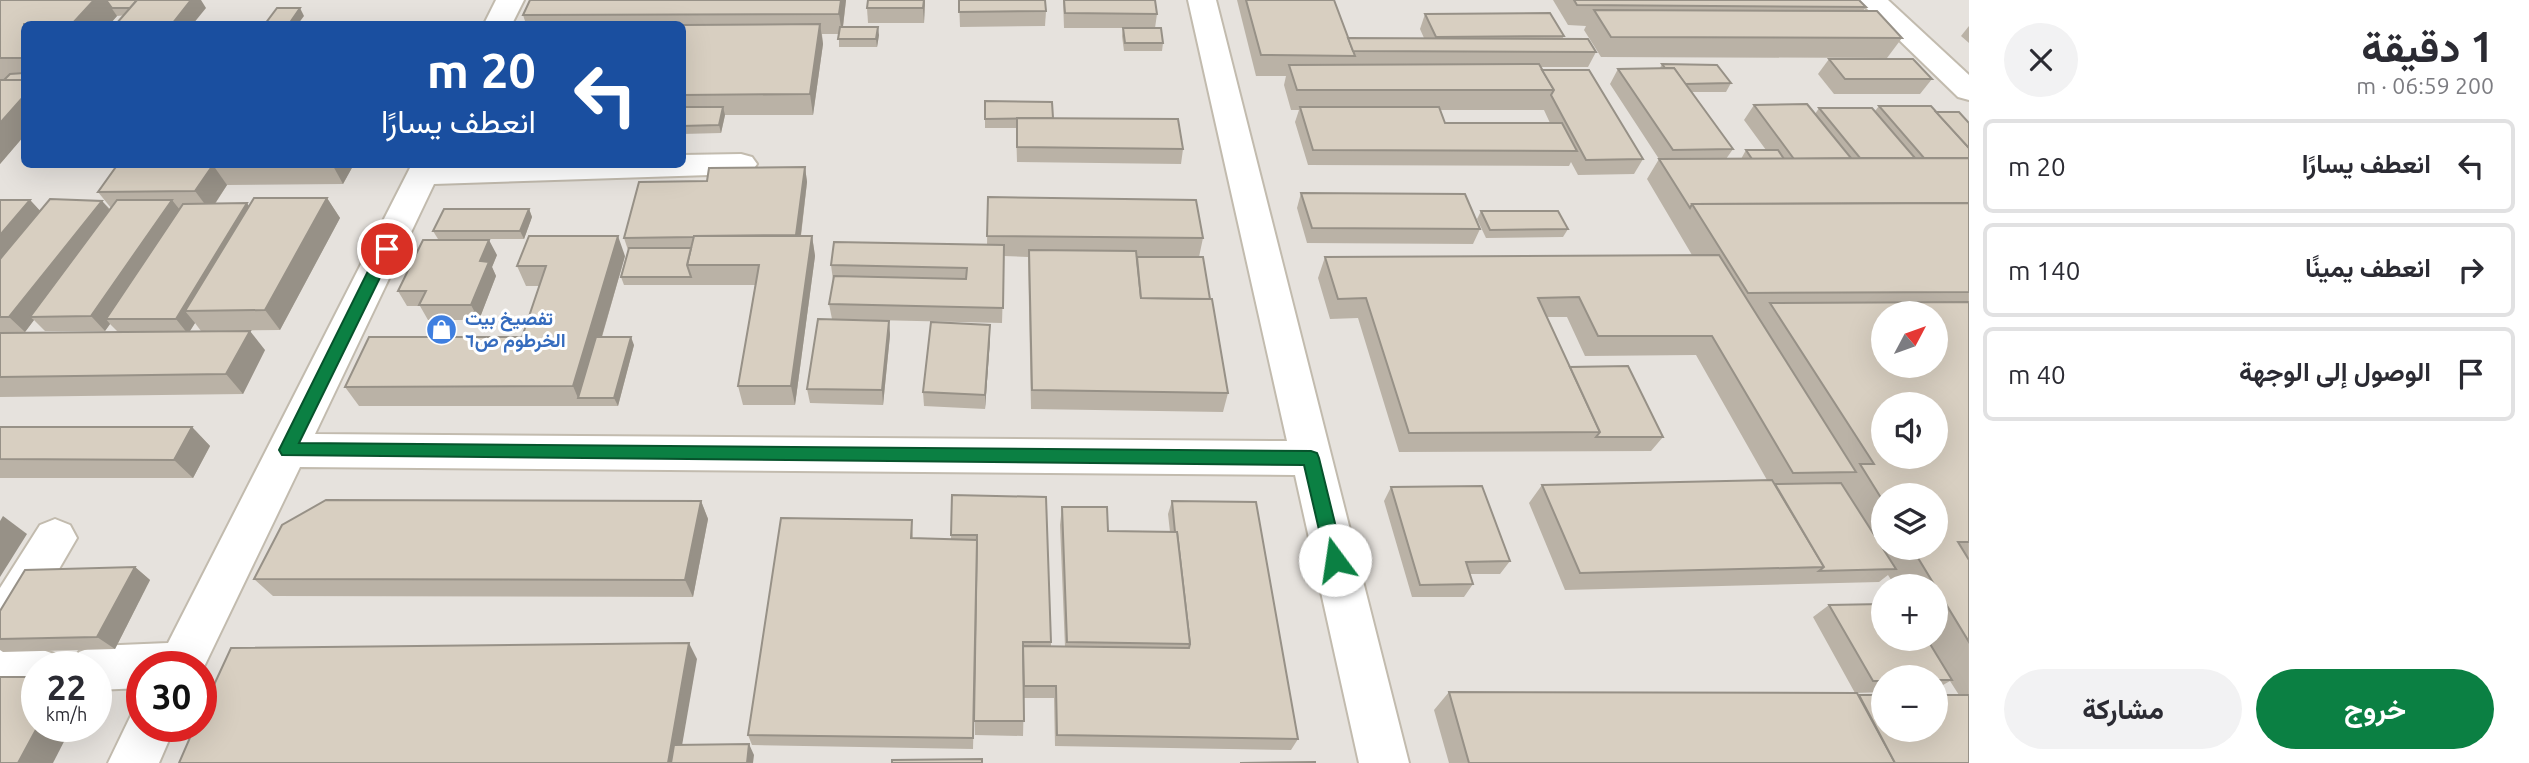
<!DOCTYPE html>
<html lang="ar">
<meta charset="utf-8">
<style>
body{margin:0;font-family:Ubuntu,Vazirmatn,sans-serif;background:#f2f2f3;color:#2b2b33;direction:rtl;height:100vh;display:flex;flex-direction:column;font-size:26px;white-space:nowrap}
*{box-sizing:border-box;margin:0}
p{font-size:23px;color:#7c7c81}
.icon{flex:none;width:38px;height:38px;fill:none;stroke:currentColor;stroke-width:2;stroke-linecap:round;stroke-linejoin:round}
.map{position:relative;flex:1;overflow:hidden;direction:ltr}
.details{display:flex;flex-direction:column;background:#fff;width:560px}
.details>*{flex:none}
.hud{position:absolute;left:21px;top:21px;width:665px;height:147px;border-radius:10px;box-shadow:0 7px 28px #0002;direction:rtl;background:#1a4fa0;color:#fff;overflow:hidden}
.needle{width:46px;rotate:49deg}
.tools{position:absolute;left:1871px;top:301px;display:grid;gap:14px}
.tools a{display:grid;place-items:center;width:77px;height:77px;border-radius:50%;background:#fff;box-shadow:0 7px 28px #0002;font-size:35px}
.speed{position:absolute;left:21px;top:651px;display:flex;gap:14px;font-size:35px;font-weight:700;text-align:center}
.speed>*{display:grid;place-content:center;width:91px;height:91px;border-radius:50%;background:#fff;box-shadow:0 7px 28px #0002;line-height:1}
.speed small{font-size:18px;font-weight:400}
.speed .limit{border:10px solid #d22;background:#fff;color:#111}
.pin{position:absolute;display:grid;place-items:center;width:60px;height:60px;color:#fff;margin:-30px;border:4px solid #fff;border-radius:50%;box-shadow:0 2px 7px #0007}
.me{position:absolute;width:77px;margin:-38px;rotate:346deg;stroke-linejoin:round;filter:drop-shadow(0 0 5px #0008)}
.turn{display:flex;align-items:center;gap:24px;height:147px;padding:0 35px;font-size:32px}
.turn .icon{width:91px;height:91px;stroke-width:2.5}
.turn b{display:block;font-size:49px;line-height:60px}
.round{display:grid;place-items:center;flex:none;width:74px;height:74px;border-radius:37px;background:#f2f2f3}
.overview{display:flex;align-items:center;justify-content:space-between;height:119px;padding:0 35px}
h1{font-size:42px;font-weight:700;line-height:52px}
.cta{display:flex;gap:14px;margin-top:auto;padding:14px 35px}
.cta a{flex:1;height:80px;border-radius:42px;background:#0b8043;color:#fff;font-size:28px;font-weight:700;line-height:80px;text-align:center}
.cta a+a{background:#f2f2f3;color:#2b2b33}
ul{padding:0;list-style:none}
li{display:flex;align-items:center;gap:21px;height:94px;margin:0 14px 10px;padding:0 21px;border:4px solid #e1e1e2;border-radius:10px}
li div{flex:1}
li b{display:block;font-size:26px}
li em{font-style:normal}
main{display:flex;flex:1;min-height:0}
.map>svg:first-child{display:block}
.industrial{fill:#e6e2dd;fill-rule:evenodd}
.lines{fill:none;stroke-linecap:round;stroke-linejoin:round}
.minor-casing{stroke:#c2bbae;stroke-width:4}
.minor{fill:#fff;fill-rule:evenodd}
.wall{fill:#bab2a6;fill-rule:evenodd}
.shaded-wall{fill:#979187}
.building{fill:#d8cfc1;stroke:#979187;stroke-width:2;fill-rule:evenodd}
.route{fill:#0b8043;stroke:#07532c;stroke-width:2}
.labels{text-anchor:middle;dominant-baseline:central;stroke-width:6;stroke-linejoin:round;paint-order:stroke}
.shop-label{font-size:19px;font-weight:bold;fill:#366cbe;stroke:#fff;text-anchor:start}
</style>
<main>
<section class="details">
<div class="overview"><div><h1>1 دقيقة</h1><p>200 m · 06:59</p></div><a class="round"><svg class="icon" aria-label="close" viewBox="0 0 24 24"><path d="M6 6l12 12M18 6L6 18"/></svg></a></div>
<ul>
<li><svg class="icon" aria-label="left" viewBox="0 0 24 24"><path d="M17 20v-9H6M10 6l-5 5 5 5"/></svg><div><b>انعطف يسارًا</b></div><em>20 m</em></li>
<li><svg class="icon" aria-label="right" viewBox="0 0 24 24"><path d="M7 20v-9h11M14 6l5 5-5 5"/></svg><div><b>انعطف يمينًا</b></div><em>140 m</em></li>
<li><svg class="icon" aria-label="arrive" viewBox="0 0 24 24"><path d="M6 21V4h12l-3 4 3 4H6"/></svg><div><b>الوصول إلى الوجهة</b></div><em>40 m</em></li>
</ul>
<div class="cta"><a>خروج</a><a>مشاركة</a></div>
</section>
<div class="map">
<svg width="1969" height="763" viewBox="0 0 1969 763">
<rect width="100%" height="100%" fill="#f6f3ec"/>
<!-- industrial -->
<path class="industrial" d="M0 0H1969V763H0ZM24 24H682V164H24ZM1883 313H1936V366H1883ZM1883 404H1936V457H1883ZM1883 495H1936V548H1883ZM1883 586H1936V639H1883ZM37 667H96V726H37ZM142 667H201V726H142ZM1883 677H1936V730H1883Z"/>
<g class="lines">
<defs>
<g id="minor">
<path d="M496 0H524L512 24H484Z"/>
<path d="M1188 0H1216L1409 763H1359L1295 475 300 467 201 673V667H142V688L96 690V667H73L79 652 96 646 168 643 412 164H682V155L741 154 752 157 757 164 752 171 741 174 434 184 315 434 1287 441Z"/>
<path d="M1858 0H1888L1969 75V100L1958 97Z"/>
<path d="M55 519 70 525 77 538 16 643 1 649 37 648 54 654 59 667H37V692L0 693V588L40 525Z"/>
<path d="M142 706V726H175L159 763H108L134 709Z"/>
</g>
</defs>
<!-- minor casing -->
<use href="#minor" class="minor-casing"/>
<!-- minor -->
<use href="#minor" class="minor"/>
</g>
<!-- wall -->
<g class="wall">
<path d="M0 0 206 8 117 16 110 24H24V136L0 164Z"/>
<path d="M846 0 843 27 879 35 877 47H839V34H822L823 44 813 115H725L721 133 682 134V24H526L523 15Z"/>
<path d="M925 0 924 23H868L867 8Z"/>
<path d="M959 0 1046 11 1045 26 960 27Z"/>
<path d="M1063 0H1155L1157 14 1155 28 1163 43 1162 51H1124L1122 36 1123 28H1064Z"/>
<path d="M1237 0H1334L1348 38H1424L1420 29 1425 14 1564 36 1562 39 1596 52 1588 67H1540L1542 70 1643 159 1634 174 1578 175 1571 162 1569 166 1308 165 1295 122 1299 110H1291L1284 85 1286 76H1256ZM1440 110H1544L1550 123H1445Z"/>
<path d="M1553 0H1859L1866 7 1863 11 1902 38 1887 58 1601 57 1584 30 1586 26 1568 25Z"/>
<path d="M1969 26V43L1961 36Z"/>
<path d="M1829 59 1932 79 1920 94H1834L1818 74Z"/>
<path d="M1662 64 1731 83 1726 92H1691L1733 149 1726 159H1741L1746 150H1766L1744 120 1754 105 1815 114 1819 108 1875 111 1879 106 1936 112 1969 123V763H1449L1434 710 1449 692 1959 695 1950 681 1936 689V677H1883V692L1855 693 1813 617 1829 605 1883 639H1936V586H1895L1888 575 1879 582 1565 590 1529 503 1542 485 1767 480 1696 355 1585 356 1567 317H1547L1570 367 1663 437 1651 451 1399 452 1358 318 1330 319 1318 278 1325 257 1692 255 1647 179 1659 159 1610 84 1618 69 1660 68ZM1883 495 1936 548H1883Z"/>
<path d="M985 101 1053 118 1183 149 1181 164 1017 162 1016 128H985Z"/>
<path d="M118 164H354L343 184 227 185 215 204 249 206 327 198 340 218 280 330 201 331 195 323 190 331 265 350 243 394 0 397V333L118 332 110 324 105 331H45L34 320 25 332H0V200H30L40 211 102 201 110 209 111 208 98 192Z"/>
<path d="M805 167 807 182 801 236H812L815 256 795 405H743L738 386 755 285H624L621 277 628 250 624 238 707 181Z"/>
<path d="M1301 193 1480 229 1473 244 1307 243 1297 208Z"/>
<path d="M988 197 1203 238 1199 257 1210 299 1228 393 1223 412 1031 409 1028 257 1004 256 1002 323 832 319 829 304 833 280 831 265 987 245Z"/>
<path d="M529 209 532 217 524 239H438L433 231Z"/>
<path d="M1481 211 1568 229 1563 237 1486 238 1477 219Z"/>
<path d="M497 255 492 267 496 276 479 320H428L420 306H407L398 291Z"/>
<path d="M625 256 602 337 634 345 618 406H359L345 387 522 337 539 286H526L517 266Z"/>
<path d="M889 321 890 335 883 405 810 403 807 389Z"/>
<path d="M990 340 985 409 924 406 923 392Z"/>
<path d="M0 427H192L210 446 193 478H0Z"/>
<path d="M1391 487 1510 561 1500 574H1470L1473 584 1464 597H1412L1384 501Z"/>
<path d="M952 495 1051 642V647H1065L1060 525 1062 507 1108 531 1170 532 1168 514 1172 501 1298 739 1291 750 1055 746 1054 698H1024L1023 736 975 735V666L973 749 752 745 748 735 912 520 913 538 951 539Z"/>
<path d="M701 501 708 519 693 597 273 596 254 579Z"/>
<path d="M135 567 150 580 115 649 3 652 0 650V611Z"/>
</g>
<!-- shaded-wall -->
<g class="shaded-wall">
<path d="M94 0H106L117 16 110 24H72Z"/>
<path d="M191 0H201L206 8 193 24H172Z"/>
<path d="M841 0H846L842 34 839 14Z"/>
<path d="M924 0H925L924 23 923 8Z"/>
<path d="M300 8 304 16 298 24H289Z"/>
<path d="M820 24 823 44 813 115 810 94Z"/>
<path d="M878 27 879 35 877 47 876 39Z"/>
<path d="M24 96V136L0 164V123Z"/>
<path d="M723 107 725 115 721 133 719 125Z"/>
<path d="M332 164H354L343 184Z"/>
<path d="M213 165 227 185 210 211 195 191Z"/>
<path d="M805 167 807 182 799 250 796 235Z"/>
<path d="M327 198 340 218 280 330 265 310Z"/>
<path d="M30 200 44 215 0 267V235Z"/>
<path d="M172 200 184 215 106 319 110 324 105 331 91 316Z"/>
<path d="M102 201 115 216 30 317 34 320 25 332 9 317Z"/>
<path d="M247 203 257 218 185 311 195 323 188 334 176 319Z"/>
<path d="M529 209 532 217 524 239 520 231Z"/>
<path d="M618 236 625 256 584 398H578L573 386Z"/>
<path d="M812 236 815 256 795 405 791 386Z"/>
<path d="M489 240 497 255 492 267 496 276 479 320 471 305 480 261Z"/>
<path d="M889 321 890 335 883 405 882 390Z"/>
<path d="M990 325V340L985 409V395Z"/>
<path d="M250 331 265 350 243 394 226 374Z"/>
<path d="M631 337 634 345 618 406 614 398Z"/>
<path d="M192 427 210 446 193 478 174 460Z"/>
<path d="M701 501 708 519 693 597 685 580Z"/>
<path d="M3 516 27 534 0 577V521Z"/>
<path d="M135 567 150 580 115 649 97 637Z"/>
<path d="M689 643 697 659 679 763H668Z"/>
<path d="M38 726H72L53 763H18Z"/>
<path d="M749 744 754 755 753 763H747Z"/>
</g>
<!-- building -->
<g class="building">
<path d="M0 0H94L72 24H24V58H0Z"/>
<path d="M106 0H137L130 8H112Z"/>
<path d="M137 0H191L172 24H116Z"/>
<path d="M530 0H841L839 14 523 15Z"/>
<path d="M868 0H924L923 8H867Z"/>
<path d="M959 0H1045L1046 11 959 12Z"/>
<path d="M1064 0H1155L1157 14 1065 13Z"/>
<path d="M1246 0H1334L1355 56 1261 55Z"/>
<path d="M1574 0H1859L1866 7 1577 5Z"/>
<path d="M277 8H300L289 24H265Z"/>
<path d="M1594 10 1877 11 1902 38 1611 37Z"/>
<path d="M1550 13 1564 36 1436 37 1425 14Z"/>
<path d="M820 24 810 94 682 95V25Z"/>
<path d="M840 27H878L876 39H838Z"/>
<path d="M1123 28H1161L1163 43H1125Z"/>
<path d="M1348 38 1588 39 1596 52 1353 51Z"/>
<path d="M1829 59H1913L1932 79H1845Z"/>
<path d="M1539 64 1554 90H1297L1289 65Z"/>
<path d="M1662 64 1717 65 1731 83 1685 84 1674 68H1665Z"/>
<path d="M1674 68 1733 149 1673 150 1618 69Z"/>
<path d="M1542 70H1589L1643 159 1586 160 1551 95 1554 90Z"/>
<path d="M24 73V80H4L10 74Z"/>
<path d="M0 80H24V96L0 123Z"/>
<path d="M985 101 1052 102 1053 118 985 119Z"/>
<path d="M1807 104 1851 158 1794 159 1754 105Z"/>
<path d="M1879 106H1931L1969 148V158H1924Z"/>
<path d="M682 107H723L719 125 682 126Z"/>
<path d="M1300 107H1439L1445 123H1562L1577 151 1313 150Z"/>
<path d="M1819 108H1872L1915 158H1860Z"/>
<path d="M1936 112H1959L1969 123V148Z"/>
<path d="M1017 118 1178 119 1183 149 1017 147Z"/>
<path d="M1746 150H1778L1784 159H1752Z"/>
<path d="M1969 158V203L1692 204 1690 208 1659 159Z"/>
<path d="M118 164H252L213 165 195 191 98 192Z"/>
<path d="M805 167 796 235 694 236V237L624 238 639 182 707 181 709 168Z"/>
<path d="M1301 193 1465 194 1480 229 1312 228Z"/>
<path d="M988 197 1196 200 1203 238 987 236Z"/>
<path d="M254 198H327L265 310 185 311Z"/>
<path d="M50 199 102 201 9 317H0V259Z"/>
<path d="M0 200H30L0 235Z"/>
<path d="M117 200H172L91 316 30 317Z"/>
<path d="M247 203 176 319H106L183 204Z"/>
<path d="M1969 203V292L1748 293 1692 204Z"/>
<path d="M444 209H529L520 231H433Z"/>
<path d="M1481 211H1558L1568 229 1490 230Z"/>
<path d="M529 236H618L573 386 345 387 369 337H522L546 266H517Z"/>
<path d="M694 236H812L791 386H738L759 265H687Z"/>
<path d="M423 240H489L480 261 489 262 471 305H419L426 291H398Z"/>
<path d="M834 242 1004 245 1003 308 829 304 834 276 966 279 967 268 831 265Z"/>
<path d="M629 248H691L687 265 691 277H621Z"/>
<path d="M1029 250 1136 251 1141 298 1212 299 1228 393 1032 390Z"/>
<path d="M1719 255 1856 472 1793 473 1712 336H1598L1579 297 1538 298 1600 432 1409 433 1366 298 1338 299 1325 257Z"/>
<path d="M1137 257H1203L1210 299 1141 298Z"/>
<path d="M1969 302V542H1958L1969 560V642L1912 548H1936V495H1883V501L1860 464H1874L1770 303ZM1883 313H1936V366H1883ZM1883 404H1936V457H1883Z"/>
<path d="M818 319 889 321 882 390 807 389Z"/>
<path d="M931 322 990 325 985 395 923 392Z"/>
<path d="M250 331 226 374 0 377V333Z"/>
<path d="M596 337H631L614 398H578Z"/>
<path d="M1628 366 1663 437H1596L1600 432 1570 367Z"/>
<path d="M0 427H192L174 460 0 459Z"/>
<path d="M1772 480 1824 567 1580 573 1542 485Z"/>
<path d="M1841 483 1896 569 1819 571 1824 567 1775 484Z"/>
<path d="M1482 486 1510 561 1466 562 1473 584 1420 585 1391 487Z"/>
<path d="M952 495 1046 497 1051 642H1023L1024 721H974L977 535H951Z"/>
<path d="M326 500 701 501 685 580 254 579 282 525Z"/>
<path d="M1172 501 1256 502 1298 739 1057 735 1056 686H1024L1023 646 1189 648 1190 644 1177 532H1175Z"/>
<path d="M1062 507H1107L1108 531 1177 532 1190 644 1067 642Z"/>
<path d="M781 518 912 520 911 538 977 540 973 738 748 735Z"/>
<path d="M135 567 97 637 0 639V611L25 570Z"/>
<path d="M1883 604V639H1927L1952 680H1936V677H1883V681H1873L1829 605Z"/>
<path d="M689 643 668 763H179L195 726H201V713L231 648Z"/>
<path d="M0 677H37V726H38L18 763H0Z"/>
<path d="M1449 692 1857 693 1895 763H1469Z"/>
<path d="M1859 695H1883V730H1936V695H1969V763H1895Z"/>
<path d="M749 744 747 763H671L674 745Z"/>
<path d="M982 759V763H892V760Z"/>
<path d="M1315 762V763H1240Z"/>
</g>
<!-- route -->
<path class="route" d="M387 244 394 249 299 443 1311 451 1317 453 1319 458 1344 560 1342 565 1335 568 1329 565 1326 560 1304 465 282 455 279 450 379 249Z"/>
<!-- icons -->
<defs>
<symbol id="shop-disc" viewBox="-11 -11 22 22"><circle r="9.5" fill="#3f7fe0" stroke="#fff"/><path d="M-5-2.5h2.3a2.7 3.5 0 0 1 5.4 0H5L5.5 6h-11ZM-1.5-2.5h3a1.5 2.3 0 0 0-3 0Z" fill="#fff"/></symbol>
</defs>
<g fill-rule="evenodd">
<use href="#shop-disc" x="424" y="312" width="35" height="35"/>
</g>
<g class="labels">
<!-- shop labels -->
<g class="shop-label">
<text x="465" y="318">تفصيخ بيت<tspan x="465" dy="22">الخرطوم ص٦</tspan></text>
</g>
</g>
</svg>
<div class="tools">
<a><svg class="needle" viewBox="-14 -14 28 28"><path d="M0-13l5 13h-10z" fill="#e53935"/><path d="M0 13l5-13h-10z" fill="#7c7c81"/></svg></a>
<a><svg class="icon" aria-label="sound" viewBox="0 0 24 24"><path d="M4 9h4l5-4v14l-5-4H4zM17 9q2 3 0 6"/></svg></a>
<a><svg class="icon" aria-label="layers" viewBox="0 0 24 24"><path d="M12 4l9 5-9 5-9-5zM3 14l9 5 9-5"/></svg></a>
<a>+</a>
<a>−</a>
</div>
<div class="speed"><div>22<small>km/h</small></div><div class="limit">30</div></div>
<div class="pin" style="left:387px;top:249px;background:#d93025"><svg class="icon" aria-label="arrive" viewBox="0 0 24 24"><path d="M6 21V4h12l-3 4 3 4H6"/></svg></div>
<svg class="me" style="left:1335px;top:560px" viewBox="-20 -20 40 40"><circle r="19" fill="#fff"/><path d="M0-13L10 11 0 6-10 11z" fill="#0b8043"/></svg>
<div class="hud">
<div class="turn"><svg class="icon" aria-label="left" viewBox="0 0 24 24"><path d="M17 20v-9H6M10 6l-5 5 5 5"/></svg><div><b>20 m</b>انعطف يسارًا</div></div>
</div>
</div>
</main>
